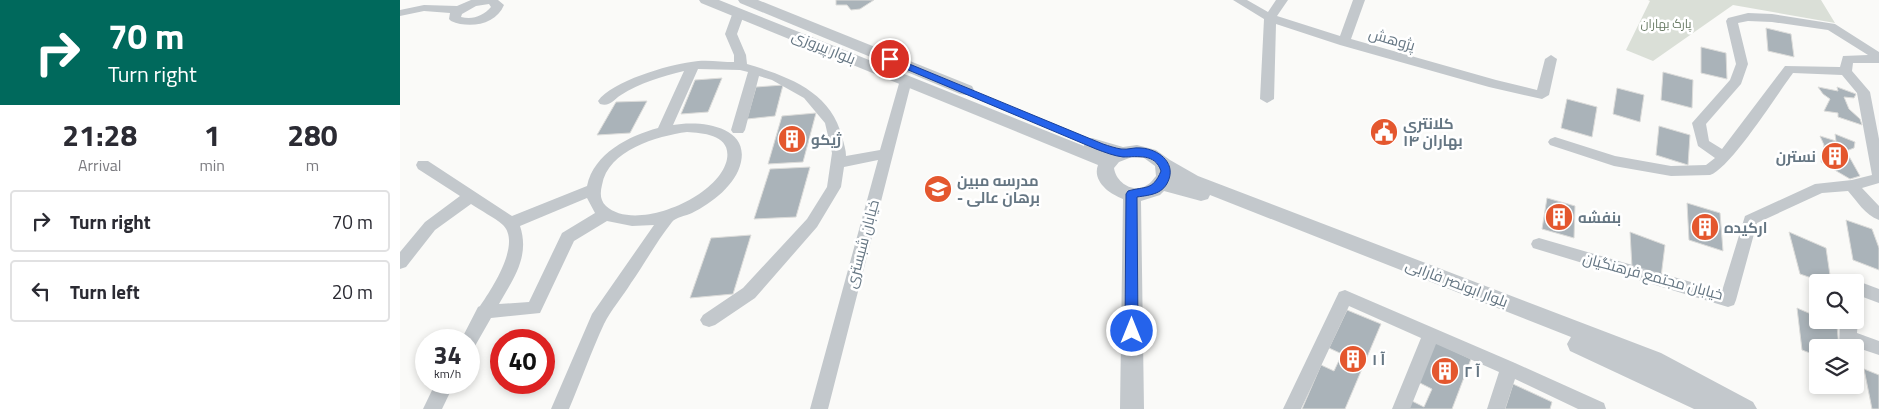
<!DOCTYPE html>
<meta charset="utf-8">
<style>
body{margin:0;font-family:"Titillium Web",Cairo,sans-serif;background:#f2f2f3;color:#2b2b33;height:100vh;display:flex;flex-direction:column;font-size:19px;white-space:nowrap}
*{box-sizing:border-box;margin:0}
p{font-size:16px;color:#7c7c81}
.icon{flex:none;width:28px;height:28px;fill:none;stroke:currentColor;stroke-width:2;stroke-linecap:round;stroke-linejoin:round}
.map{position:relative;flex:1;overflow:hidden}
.side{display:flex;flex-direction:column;background:#fff;width:400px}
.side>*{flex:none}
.guide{background:#00695c;color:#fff;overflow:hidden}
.controls{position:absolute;left:1409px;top:274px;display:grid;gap:10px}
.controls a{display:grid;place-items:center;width:55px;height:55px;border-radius:5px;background:#fff;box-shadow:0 2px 8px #0003;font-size:25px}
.speed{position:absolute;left:15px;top:329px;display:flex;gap:10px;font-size:25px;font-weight:700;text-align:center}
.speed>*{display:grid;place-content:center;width:65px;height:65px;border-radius:50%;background:#fff;box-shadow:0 2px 8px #0003;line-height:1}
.speed small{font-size:12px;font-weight:400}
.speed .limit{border:8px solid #d22;background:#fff;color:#111}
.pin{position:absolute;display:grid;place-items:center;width:42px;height:42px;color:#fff;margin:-21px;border:2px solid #fff;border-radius:50%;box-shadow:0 1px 5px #0007}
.me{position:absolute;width:55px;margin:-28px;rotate:0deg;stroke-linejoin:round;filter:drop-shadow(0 0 4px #0008)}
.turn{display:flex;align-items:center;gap:18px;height:105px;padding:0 25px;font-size:22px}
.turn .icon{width:65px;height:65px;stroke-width:2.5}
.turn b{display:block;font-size:35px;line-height:42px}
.eta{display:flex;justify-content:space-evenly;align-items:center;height:85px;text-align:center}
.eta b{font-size:30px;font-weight:700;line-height:35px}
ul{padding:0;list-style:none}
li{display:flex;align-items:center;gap:15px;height:62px;margin:0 10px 8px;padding:0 15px;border:2px solid #e1e1e2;border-radius:5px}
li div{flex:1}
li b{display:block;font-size:19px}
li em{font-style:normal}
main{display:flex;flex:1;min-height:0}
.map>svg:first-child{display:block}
.green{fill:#dadfd7}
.building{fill:#aab3b9;stroke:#dcdcda}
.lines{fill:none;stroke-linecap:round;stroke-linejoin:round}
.minor{fill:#c3c8cc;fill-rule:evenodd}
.tertiary{fill:#c3c8cc;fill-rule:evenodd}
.route{fill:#2563eb;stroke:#184099}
.labels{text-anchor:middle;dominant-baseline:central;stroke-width:5;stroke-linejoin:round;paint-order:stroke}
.far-park-label{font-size:12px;fill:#687a64;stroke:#fff}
.street-label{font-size:15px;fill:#657683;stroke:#fff}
.poi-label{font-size:15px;font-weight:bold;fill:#657683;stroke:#fff;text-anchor:start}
</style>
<main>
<section class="side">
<div class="guide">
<div class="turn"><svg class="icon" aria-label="right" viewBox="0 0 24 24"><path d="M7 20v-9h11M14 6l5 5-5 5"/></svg><div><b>70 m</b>Turn right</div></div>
</div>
<div class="eta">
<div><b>21:28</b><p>Arrival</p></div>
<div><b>1</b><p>min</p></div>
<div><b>280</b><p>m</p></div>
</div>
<ul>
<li><svg class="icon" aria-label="right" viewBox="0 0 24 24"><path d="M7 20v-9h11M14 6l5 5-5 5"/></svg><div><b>Turn right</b></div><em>70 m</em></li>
<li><svg class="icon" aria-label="left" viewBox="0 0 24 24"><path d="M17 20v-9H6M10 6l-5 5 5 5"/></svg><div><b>Turn left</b></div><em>20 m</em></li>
</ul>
</section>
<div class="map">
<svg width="1479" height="409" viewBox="0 0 1479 409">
<rect width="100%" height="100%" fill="#fafaf8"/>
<!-- green -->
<path class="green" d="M1248 0H1421L1435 23 1333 5 1253 61 1226 50 1250 1Z"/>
<!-- building -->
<g class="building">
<path d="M436 0H474L460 9 451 10 447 5H436Z"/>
<path d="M1366 28 1391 34 1394 57 1368 51Z"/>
<path d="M1301 47 1326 53 1327 79 1301 73Z"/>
<path d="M1263 72 1293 80 1292 108 1261 100Z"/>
<path d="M322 78 308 112 281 114 295 80Z"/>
<path d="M383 85 375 116 347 119 356 87Z"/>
<path d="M1418 87 1438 91 1437 87 1456 94 1454 98 1444 97 1449 109 1460 119 1462 125 1438 117V113L1424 111 1430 99 1423 94Z"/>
<path d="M1217 88 1244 95 1240 122 1213 114Z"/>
<path d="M1167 99 1197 107 1192 137 1161 128Z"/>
<path d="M247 101 230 133 197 135 216 102Z"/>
<path d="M416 113 403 162 368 164 382 116Z"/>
<path d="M1259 126 1290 135 1288 165 1256 155Z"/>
<path d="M1435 134 1455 142 1454 148 1446 151 1460 176 1450 179 1421 162 1424 145 1420 136 1436 141Z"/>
<path d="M410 167 396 217 354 219 370 169Z"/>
<path d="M1147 198 1175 206 1174 238 1142 229Z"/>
<path d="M1287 203 1320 213 1323 251 1289 240Z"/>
<path d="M1446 220 1472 229 1479 248V270L1453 260Z"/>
<path d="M1230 232 1265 245 1261 277 1232 267Z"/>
<path d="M1389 232 1426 248 1431 282H1423L1400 274Z"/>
<path d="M351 235 333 294 290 298 311 238Z"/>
<path d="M1397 308 1418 317V320H1424L1437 326 1439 348H1418V356L1402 350Z"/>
<path d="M947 310 981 324 945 409H902L921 365 934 371 942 354 929 348Z"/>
<path d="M1035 342 1071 359 1052 409H1006L1010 400 1024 407 1032 389 1018 382Z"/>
<path d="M1464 369 1479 375V409H1472Z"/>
<path d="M1113 384 1152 402 1150 409H1105Z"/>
</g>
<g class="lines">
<!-- minor -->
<g class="minor">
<path d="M71 0H98L104 5C96 25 69 29 51 21L49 19 50 13 24 11 0 16V10L24 5 57 6ZM89 4 91 7C83 16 73 20 61 17L62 14 76 6Z"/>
<path d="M833 0H847L868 12 876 0H888L877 16 940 36 953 0H965L951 39 1096 80 1137 90 1145 59 1151 55 1157 59 1149 95 1142 99 1089 87 940 45 876 24 874 99 867 103 860 99 864 19Z"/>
<path d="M339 9 345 12 337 34 346 55 347 64C387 76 431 91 442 137 444 144 446 150 446 156L480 150 500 80 506 76 512 80 428 409H410L478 160 444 167 441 187 417 227 355 298 315 325 309 327 303 325 300 320 303 315 343 288 407 219 427 187 432 153 425 123 404 98 372 80 359 76 345 130 343 133H333L331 130 348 72 340 70 298 69 273 125C298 120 349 125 341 162 336 185 312 203 292 213 286 216 276 217 272 222 257 241 245 263 231 283 223 296 211 310 204 324 191 352 181 381 169 409H151L192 314 254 225 232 226 207 221 174 241 140 313 91 318 75 346 69 348V340H61L78 307 80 306C91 290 122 244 103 225 94 217 81 211 71 204L35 230 6 267 0 269V252L25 222 60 196 18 169 16 165 18 161H28L112 216 187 186C194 153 229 136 258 128L284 71C263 76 239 83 221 95 213 100 210 107 200 104L198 101C212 81 268 65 291 62 305 59 321 62 334 62V55L325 34 333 12ZM287 132C304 133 331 135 327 159 320 197 235 233 206 206 200 200 200 193 202 185 208 150 257 136 287 132ZM187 198 195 213 162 233 129 302 99 304C114 278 130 256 120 226Z"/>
<path d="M1348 13 1372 14 1435 24 1479 52V63H1453L1452 71 1470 92 1479 139V183L1462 188 1479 206V220C1465 215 1457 201 1448 191L1422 193 1357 223 1336 300 1334 305 1328 307 1133 248 1131 244 1133 240 1139 238 1322 291 1345 216 1415 184 1452 180 1472 175 1457 93 1442 75 1393 73C1378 93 1330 169 1310 175L1271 176 1214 166 1150 145 1148 142 1150 139 1155 137 1215 156 1271 166 1306 165 1315 158 1298 146 1292 123 1330 80 1336 64 1326 21 1328 18ZM1348 21 1372 22 1428 30 1468 55 1443 56 1440 67 1385 66 1322 149 1309 141 1306 124 1341 84 1348 64 1338 23Z"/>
<path d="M1455 280 1479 289V303L1455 294V282H1449Z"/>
<path d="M945 290 1115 363 1204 403 1206 409H1178L1115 379 1105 409H1087L1099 372 1036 344 1010 409H992L1021 338 949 306 901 409H883L939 292Z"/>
<path d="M1455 315 1458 320 1457 333 1479 341V355L1455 347 1439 348 1440 320H1455Z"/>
<path d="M36 382H55L42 409H23Z"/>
</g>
<!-- tertiary -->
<g class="tertiary">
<path d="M299 0H319L684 146 686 140 692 138 723 147 737 145 756 150 770 160 798 176 1261 353 1353 402 1357 409H1294L1170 351 1167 344 1171 337 810 195 808 199 801 201 764 191 760 195 741 201 744 409H720L723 199C709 194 692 181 698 165L301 3ZM732 157 744 158 755 166 756 176C753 179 751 183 747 185 734 194 716 183 714 168L719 162Z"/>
<path d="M338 0H358L572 86 574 90 572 94 566 95 560 94 340 3Z"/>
</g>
</g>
<!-- route -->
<path class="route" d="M490 56 703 144C709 146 715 148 721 149 728 150 734 147 741 148 758 149 775 162 769 179 764 194 751 195 737 197L738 331 736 335 732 336 727 335 725 331 726 194 728 191C745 186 753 191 761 171 755 153 738 157 723 157 714 156 704 152 696 149L487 61V57Z"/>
<!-- icons -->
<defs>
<symbol id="civic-disc" viewBox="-11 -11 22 22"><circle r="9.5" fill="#e4572e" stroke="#fff"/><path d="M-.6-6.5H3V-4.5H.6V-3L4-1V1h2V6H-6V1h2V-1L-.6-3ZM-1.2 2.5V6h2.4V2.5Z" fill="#fff"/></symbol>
<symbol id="building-disc" viewBox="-11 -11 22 22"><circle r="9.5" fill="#e4572e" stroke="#fff"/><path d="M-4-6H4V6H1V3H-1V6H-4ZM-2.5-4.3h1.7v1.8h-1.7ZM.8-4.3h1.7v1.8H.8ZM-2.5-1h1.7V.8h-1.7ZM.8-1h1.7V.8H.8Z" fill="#fff"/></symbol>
<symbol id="school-disc" viewBox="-11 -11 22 22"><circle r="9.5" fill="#e4572e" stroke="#fff"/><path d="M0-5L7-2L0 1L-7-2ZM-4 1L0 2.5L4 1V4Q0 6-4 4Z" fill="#fff"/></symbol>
</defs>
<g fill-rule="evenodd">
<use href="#civic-disc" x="968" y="116" width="32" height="32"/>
<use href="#building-disc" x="376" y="123" width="32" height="32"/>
<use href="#building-disc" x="1419" y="140" width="32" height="32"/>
<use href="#school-disc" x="522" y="173" width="32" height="32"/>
<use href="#building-disc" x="1143" y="201" width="32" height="32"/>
<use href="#building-disc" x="1289" y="211" width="32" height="32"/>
<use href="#building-disc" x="937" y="343" width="32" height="32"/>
<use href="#building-disc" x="1029" y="355" width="32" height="32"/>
</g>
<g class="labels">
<!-- far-park labels -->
<g class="far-park-label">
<text x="1266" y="23">پارک بهاران</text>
</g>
<!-- street labels -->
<g class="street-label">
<text transform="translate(992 39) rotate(16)">پژوهش</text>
<text transform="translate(424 47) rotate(22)">بلوار پیروزی</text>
<text transform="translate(462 244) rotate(-75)">خیابان شبستری</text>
<text transform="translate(1253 276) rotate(15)">خیابان مجتمع فرهنگیان</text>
<text transform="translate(1057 283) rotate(21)">بلوار ابونصر فارابی</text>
</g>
<!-- poi labels -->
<g class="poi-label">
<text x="1003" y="123">کلانتری<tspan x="1003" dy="17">۱۴ بهاران</tspan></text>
<text x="411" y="139">ژیکو</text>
<text x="1416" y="156" text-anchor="end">نسترن</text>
<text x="557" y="180">مدرسه مبین<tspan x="557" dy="17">- برهان عالی</tspan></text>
<text x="1178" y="217">بنفشه</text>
<text x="1324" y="227">ارکیده</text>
<text x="972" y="359">آ ۱</text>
<text x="1064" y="371">آ ۲</text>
</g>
</g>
</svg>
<div class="controls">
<a><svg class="icon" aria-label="search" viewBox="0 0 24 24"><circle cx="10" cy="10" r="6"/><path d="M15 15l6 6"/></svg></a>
<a><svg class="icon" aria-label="layers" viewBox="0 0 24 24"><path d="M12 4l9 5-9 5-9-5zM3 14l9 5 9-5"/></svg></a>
</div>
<div class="speed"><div>34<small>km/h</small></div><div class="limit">40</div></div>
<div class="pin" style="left:490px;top:59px;background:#d93025"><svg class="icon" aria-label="arrive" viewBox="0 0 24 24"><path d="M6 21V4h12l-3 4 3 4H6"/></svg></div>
<svg class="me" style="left:732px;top:331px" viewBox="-20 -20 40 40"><circle r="17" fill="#2563eb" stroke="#fff" stroke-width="3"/><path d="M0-11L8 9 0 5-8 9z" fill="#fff"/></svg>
</div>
</main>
